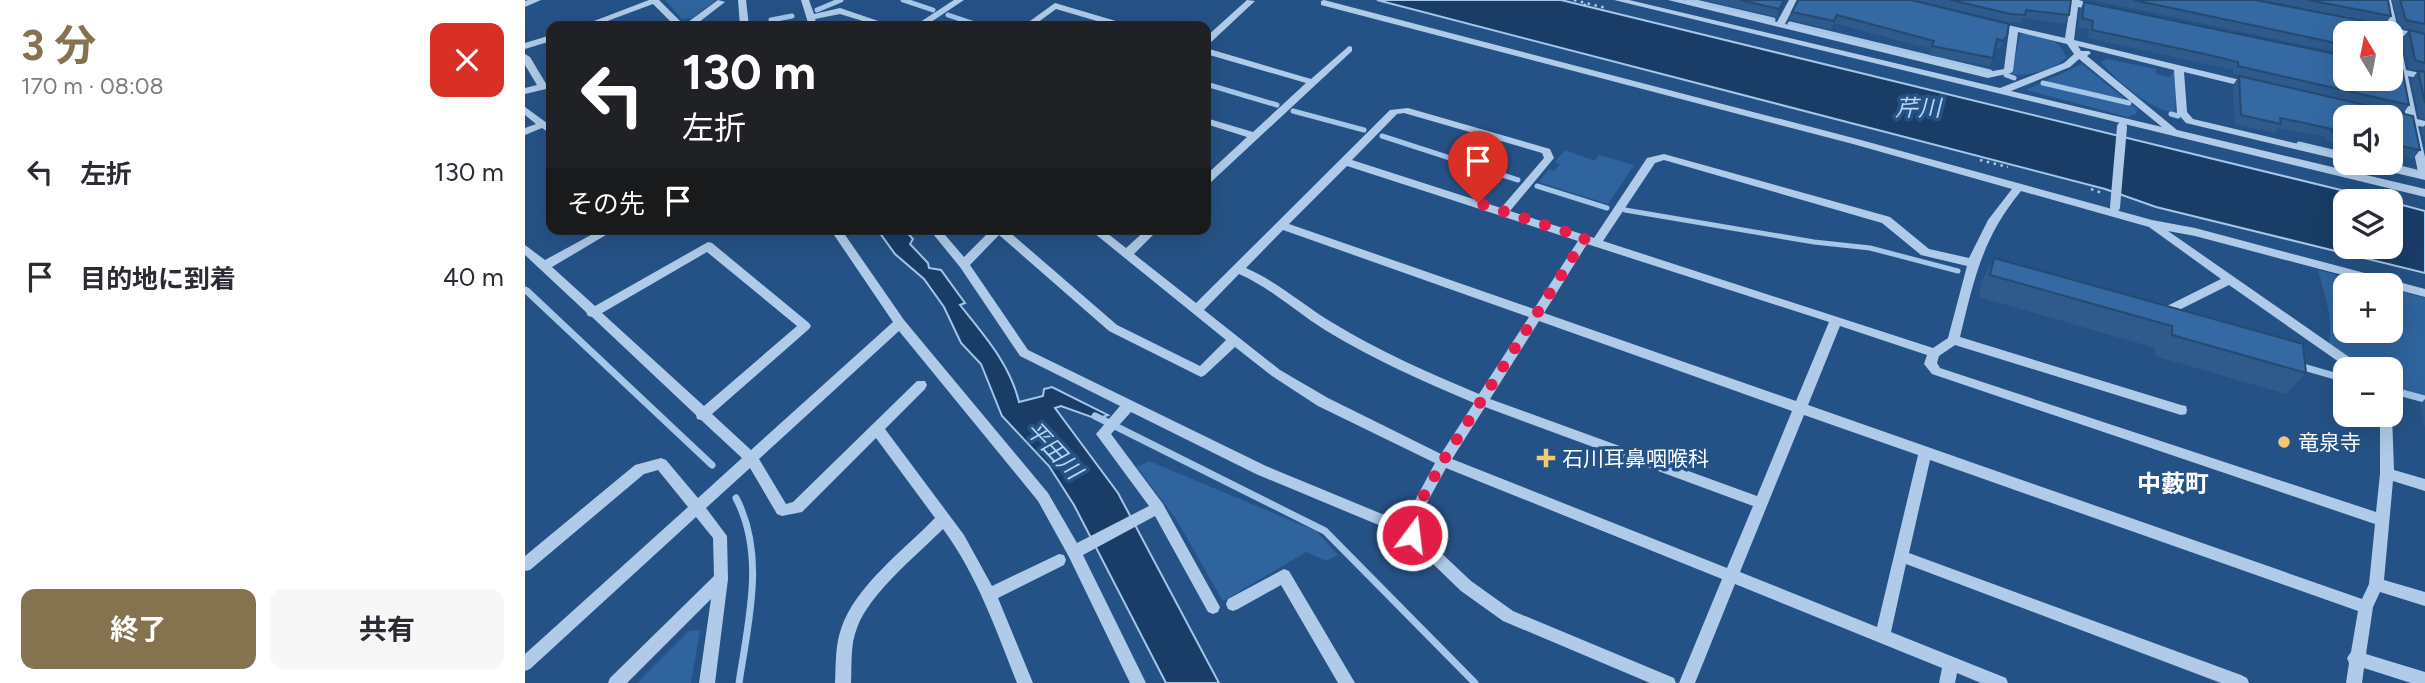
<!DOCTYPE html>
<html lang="ja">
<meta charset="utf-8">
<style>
body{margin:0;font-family:Figtree,"Noto Sans JP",sans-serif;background:#f7f7f7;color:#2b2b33;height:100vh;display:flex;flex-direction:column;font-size:26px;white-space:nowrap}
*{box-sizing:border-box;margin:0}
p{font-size:23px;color:#7c7c81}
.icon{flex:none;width:38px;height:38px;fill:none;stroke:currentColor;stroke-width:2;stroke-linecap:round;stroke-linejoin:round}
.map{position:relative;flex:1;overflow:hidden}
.drawer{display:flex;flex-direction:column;background:#fff;width:525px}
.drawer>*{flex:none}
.hud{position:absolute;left:21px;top:21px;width:665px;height:214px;border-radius:14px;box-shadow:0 7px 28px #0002;background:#202124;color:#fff;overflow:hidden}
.needle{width:46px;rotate:350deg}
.buttons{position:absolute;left:1808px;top:21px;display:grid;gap:14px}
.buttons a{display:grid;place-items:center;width:70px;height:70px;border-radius:14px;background:#fff;box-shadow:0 7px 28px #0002;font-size:35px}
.pin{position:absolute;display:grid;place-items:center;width:60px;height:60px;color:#fff;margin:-72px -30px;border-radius:50% 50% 50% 0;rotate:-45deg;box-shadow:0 0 7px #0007}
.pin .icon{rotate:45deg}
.me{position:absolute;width:77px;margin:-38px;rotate:15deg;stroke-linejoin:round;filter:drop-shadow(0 0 5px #0008)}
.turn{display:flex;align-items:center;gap:24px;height:147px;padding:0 21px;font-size:32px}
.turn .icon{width:91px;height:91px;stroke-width:2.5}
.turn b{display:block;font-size:49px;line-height:60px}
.then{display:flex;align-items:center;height:66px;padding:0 21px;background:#0003;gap:14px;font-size:26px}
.round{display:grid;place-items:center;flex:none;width:74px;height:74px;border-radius:14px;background:#f7f7f7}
.overview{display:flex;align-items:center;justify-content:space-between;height:119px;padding:0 21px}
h1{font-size:42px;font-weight:700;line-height:52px;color:#857350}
.primary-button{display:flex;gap:14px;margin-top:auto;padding:14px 21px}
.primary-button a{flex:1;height:80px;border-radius:14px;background:#857350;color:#fff;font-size:28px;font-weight:700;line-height:80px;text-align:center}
.primary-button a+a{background:#f7f7f7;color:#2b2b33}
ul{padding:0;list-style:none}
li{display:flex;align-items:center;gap:21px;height:105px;padding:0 21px}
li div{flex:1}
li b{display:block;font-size:26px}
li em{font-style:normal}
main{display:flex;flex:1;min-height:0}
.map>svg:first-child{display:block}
.green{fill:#2f649e}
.water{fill:#193d66;stroke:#a3c6e9;stroke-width:2}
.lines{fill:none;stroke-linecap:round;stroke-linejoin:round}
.stream-far1{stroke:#a3c6e9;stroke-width:5}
.stream{stroke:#a3c6e9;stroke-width:7}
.path{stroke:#afcbe9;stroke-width:2.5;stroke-dasharray:2.5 4.5;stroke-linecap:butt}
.minor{fill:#afcbe9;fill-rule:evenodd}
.minor-bridge{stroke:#afcbe9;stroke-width:10}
.wall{fill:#2e5a8c}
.shaded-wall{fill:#254a72}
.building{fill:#3569a3;stroke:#254a72;stroke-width:2}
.route{stroke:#e11d48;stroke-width:12;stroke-dasharray:0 21.6}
.poi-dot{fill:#f3ca73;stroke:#255286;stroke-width:2.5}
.labels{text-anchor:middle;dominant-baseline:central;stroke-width:7;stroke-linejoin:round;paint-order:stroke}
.poi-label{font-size:21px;fill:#fff;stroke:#255286;text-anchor:start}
.water-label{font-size:23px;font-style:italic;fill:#bbd5f0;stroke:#255286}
.quarter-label{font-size:24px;font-weight:bold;fill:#fff;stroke:#255286}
</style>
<main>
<section class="drawer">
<div class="overview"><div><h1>3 分</h1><p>170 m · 08:08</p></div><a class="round" style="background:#d93025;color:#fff"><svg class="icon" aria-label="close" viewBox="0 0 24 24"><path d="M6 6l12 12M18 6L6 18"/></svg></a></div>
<ul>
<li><svg class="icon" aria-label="left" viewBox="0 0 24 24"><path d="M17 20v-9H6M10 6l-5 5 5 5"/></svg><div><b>左折</b></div><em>130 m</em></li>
<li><svg class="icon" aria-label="arrive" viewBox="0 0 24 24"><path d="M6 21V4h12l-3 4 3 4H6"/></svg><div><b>目的地に到着</b></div><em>40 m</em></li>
</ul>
<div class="primary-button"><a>終了</a><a>共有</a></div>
</section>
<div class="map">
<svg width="1900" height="683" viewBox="0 0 1900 683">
<rect width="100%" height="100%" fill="#255286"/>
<!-- green -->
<g class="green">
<path d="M140 0H191L167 18 157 19Z"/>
<path d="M1500 33C1517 37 1536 38 1541 58 1529 69 1503 77 1487 74L1495 35Z"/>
<path d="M1582 59 1631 69V74L1645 77 1648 72 1652 76 1650 113C1628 111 1590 80 1576 62Z"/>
<path d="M1557 64 1612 109 1611 114 1603 117 1501 90Z"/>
<path d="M1040 150 1070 161 1074 155 1109 165 1083 204 1014 182 1024 169 1029 171 1035 164 1030 162Z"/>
<path d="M1793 270 1851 285H1820V331H1866V289L1900 298V396L1868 388 1866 369H1840L1804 344C1808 318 1800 295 1793 270Z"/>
<path d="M624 461 791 531 813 555 801 561 781 552 698 601 651 519 612 467Z"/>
<path d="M175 630 166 683H112L164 631Z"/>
</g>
<!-- water -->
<g class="water">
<path d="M852 0H1036L1861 201H1820V247H1866V202L1900 211V273L1631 207 1580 189Z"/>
<path d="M352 229H379L388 239 385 244 403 263 404 268 416 270 440 303 435 305C459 335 485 364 494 402L518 396 519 389 527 387 583 415 572 419 536 406 530 408 593 493 694 683H641L549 505 524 466 477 416 456 364 436 343 419 307 399 279 370 254Z"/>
</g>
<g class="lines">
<!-- stream-far1 -->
<g class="stream-far1">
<path d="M378 0 408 10"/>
<path d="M1162 0 1248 20"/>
<path d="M292 10 316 0"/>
<path d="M423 15 456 26H491"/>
<path d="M246 20 267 16"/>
<path d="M1265 24 1465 72"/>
<path d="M1481 75 1489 78"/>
<path d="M1518 83 1604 103"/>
<path d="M681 84 752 105"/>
<path d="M768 111 839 130"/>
<path d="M1646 114 1653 116"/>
<path d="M857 136 993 180"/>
<path d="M1774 144 1820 155"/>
<path d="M1854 163 1900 174"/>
<path d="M1012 186 1082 208"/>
<path d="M1100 210 1289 242 1345 248 1433 271"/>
<path d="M0 289 4 293"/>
</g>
<!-- stream -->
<g class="stream">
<path d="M2 291 187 465"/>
<path d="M1775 366 1820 379"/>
<path d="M1866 390 1900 399"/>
<path d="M570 416 800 531 950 683"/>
<path d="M211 498C241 555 223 622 214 683"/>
</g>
<!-- path -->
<g class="path">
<path d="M1049 0 1081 8"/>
<path d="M1059 6 1063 0"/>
<path d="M1455 160 1483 167"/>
<path d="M1566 189 1577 193"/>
</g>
<!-- minor -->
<g class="minor">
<path d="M3 0H16L0 7V1Z"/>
<path d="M124 0H134L157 23 163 22 193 0 200 2 169 26H150L128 4 69 26H56Z"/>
<path d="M213 0H221L224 26H215Z"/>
<path d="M276 0H284L289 14 315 8 368 26H354L315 14 290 19 292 26H284Z"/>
<path d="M429 0H439L400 26H389Z"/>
<path d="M722 0 730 1 684 44 681 45V37Z"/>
<path d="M799 0 1336 140 1627 220 1670 228 1900 289V297L1866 288V285H1855L1670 236 1643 231 1837 366 1839 369H1824L1704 285 1642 316H1634L1632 313 1634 310 1696 279 1624 227 1496 191C1457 238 1449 280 1435 337L1656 405 1661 406 1662 410 1661 414 1656 415 1430 345 1414 356 1412 363 1415 368 1851 512 1855 474V415H1866V411L1867 415 1869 470 1900 479V491L1868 481 1859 580 1900 592V606L1855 592 1848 607 1841 654 1900 672V683H1886L1839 668 1837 683H1821L1824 663 1822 658 1826 652 1833 611 1405 460 1384 553 1716 675 1722 678 1724 683H1696L1381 564 1366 632 1481 678 1483 683H1456L1432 673 1430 683H1414L1417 668 1210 584 1170 683H1154L1197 579 921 468 893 519 894 532 946 581 988 611 1149 678 1151 683H1125L978 621 936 591 882 539 880 533 868 531 731 474 606 412 586 434 638 504 695 607 693 612 688 614 683 612 630 516 558 555 621 683H605L544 557 513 501 374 331 234 459 261 504 268 502 392 381H400L402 385 400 389 360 429 439 535 467 586 534 554 539 555 541 560 539 565 473 598 508 683H492C471 630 452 575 418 529 392 555 344 594 332 628 325 645 327 665 326 683H310C311 665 310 646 316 629 330 586 379 550 410 518L351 438 277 512 257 516 252 514 225 468 181 508 202 536 203 579 190 683H174L186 599 102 683H83L85 678 189 576 188 538 171 517 5 669 0 671V654L163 507 133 470 119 474 5 570 0 571V556L110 465 136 458 141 460 173 498 217 458 176 420 172 419 171 415 67 317 63 316 61 312 0 255V245L20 260 77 229H91L27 267 70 306 183 242 187 243 284 323 286 326 284 329 187 414 226 450 368 322 305 229H316L379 320 523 493 552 543 624 506 571 434 595 406 495 356 435 267 404 229H415L439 257 467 229H481L592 325 675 366 701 340 564 229H577L601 248 622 229H634L609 254 671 303 865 110 883 108 1025 149 1029 158 985 211 1069 238 1122 158 1139 154 1365 217 1404 249 1444 258 1463 220 1487 189 1328 144 796 5V1ZM879 113 1017 153 1019 158 976 208 827 160 872 114ZM1139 160 1357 223 1396 255 1442 266 1423 338 1408 348 1078 241 1130 163ZM822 166 1053 241 1009 309 764 224ZM758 230 1004 317 954 394C904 373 854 351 808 323 778 305 753 282 721 268ZM474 235 584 331 676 377 680 375 710 347 747 376 793 406 910 463 879 521H874L741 466 503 350 445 265ZM1062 244 1304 322 1271 401 1019 313ZM182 252 272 326 179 406 77 313ZM714 274C746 288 771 312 800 330 847 359 898 381 949 403L916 454 803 398 755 370 679 310ZM1014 321 1267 411 1232 496 965 399ZM1315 326 1402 355 1399 364 1407 374 1850 524 1844 584 1837 599 1283 405ZM960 407 1228 506 1202 568 927 459ZM1279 415 1393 455 1352 627 1215 572Z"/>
<path d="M1089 0H1104L1475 88 1539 63 1549 54 1542 44 1493 32 1488 71 1486 73 1463 78 1143 0H1158L1252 22 1264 0H1272L1260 24 1463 72 1479 69 1484 30 1465 25V21L1540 38 1546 0H1554L1577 8 1573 11 1553 7 1549 40 1728 83 1730 85 1725 88 1659 72 1662 112 1668 119 1820 155V161L1661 123 1652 113 1649 70 1553 46 1556 51H1564L1566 53 1562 56 1652 130 1900 189V197ZM1554 59 1637 127 1486 91 1545 67Z"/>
<path d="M1858 0H1866L1873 29 1900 35V41L1874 35 1881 70 1900 74V80L1883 76 1892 119 1900 121V127L1893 126 1900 157V180L1837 165 1836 163H1854L1893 172 1883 123 1869 120 1868 118 1873 115 1881 117 1873 74 1866 73V67L1872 68 1866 33 1851 28 1856 25 1863 27Z"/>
<path d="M530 3 601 24 603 26H589L531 9 508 26H498Z"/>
<path d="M26 35V41L0 49V43Z"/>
<path d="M824 46 827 47V51L685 183 681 184V175L722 137 681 124V118L728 132 781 83 681 54V48L786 79Z"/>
<path d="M0 54 5 57 23 87 21 89 0 94V88L12 85 0 65Z"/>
<path d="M0 107 26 126V134L17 128 0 135V128L11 124 0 115Z"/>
<path d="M759 569 764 571 830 683H813L756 585 713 609 708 611 703 609 701 604 703 599Z"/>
</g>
<!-- minor-bridge -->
<path class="minor-bridge" d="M1590 207 1597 127"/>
</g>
<!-- wall -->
<g class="wall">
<path d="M1178 0H1261L1252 17Z"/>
<path d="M1273 0 1482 36 1478 44 1474 49 1470 48 1468 58 1465 66 1404 55 1405 49 1309 23 1306 29 1265 20 1267 12Z"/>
<path d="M1388 0H1546L1544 15 1540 24 1498 18 1496 23 1483 22Z"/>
<path d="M1567 0H1730L1870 27 1875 57 1870 65 1877 68 1884 105 1878 114 1708 74V70L1563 38 1564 29 1553 27 1555 10 1559 2 1820 56V79H1866V33H1820V54Z"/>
<path d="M1738 0H1863L1866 16 1860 25Z"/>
<path d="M1867 0H1900V120L1894 117 1886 80 1893 71 1895 72 1883 68 1877 38 1884 30 1891 32 1875 28Z"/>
<path d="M1714 76 1888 116 1895 150 1888 159 1866 154V117H1820V145L1801 142V137L1753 128 1750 133 1710 124 1708 85Z"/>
<path d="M1900 125V144L1896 129Z"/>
<path d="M1469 258 1781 373 1761 394 1630 356V348L1454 297 1457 281Z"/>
<path d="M1900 399V428L1895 404Z"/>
</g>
<!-- shaded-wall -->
<path class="shaded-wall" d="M1259 0H1261L1252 17 1254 9Z"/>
<!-- building -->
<g class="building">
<path d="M1215 0H1259L1254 9Z"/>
<path d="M1273 0H1386L1484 24 1482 36 1478 41 1472 39 1468 58 1407 46 1409 41 1312 15 1309 21 1267 12Z"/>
<path d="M1426 0H1546L1544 15 1501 10 1500 15 1486 14Z"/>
<path d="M1609 0H1730L1870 27 1875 57H1871L1870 65 1877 68 1884 105 1713 66V62L1680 54 1567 30 1568 21 1557 18 1559 2 1820 56V79H1866V33H1820V45Z"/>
<path d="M1784 0H1863L1866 16Z"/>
<path d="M1875 0H1900V24L1881 20Z"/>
<path d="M1884 30 1900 34V63L1890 60Z"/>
<path d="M1893 71 1900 72V103Z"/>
<path d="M1714 76 1888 116 1895 150 1866 144V117H1820V135L1808 133 1807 129 1775 122 1755 118 1756 124 1716 115Z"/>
<path d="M1469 258 1778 344 1781 373 1647 335V326L1465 275Z"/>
</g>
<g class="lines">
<!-- route -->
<path class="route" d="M887 535 886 519 918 461 1060 238 953 203"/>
</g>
<!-- markers -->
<g class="poi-dot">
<circle cx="1759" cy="442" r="7"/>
<path d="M1017.5 447.5h7v7h7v7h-7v7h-7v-7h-7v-7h7z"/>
</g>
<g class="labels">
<!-- poi labels -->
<g class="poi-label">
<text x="1773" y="442">竜泉寺</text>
<text x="1037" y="458">石川耳鼻咽喉科</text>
</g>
<!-- water labels -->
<g class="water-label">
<text x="1393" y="108">芹川</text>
<text transform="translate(529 450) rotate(47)">平田川</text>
</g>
<!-- quarter labels -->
<g class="quarter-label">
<text x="1648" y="483">中藪町</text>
</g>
</g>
</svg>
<div class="buttons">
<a><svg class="needle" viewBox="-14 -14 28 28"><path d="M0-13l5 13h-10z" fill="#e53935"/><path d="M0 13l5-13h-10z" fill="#7c7c81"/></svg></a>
<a><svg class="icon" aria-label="sound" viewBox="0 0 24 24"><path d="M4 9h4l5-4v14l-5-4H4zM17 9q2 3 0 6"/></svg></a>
<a><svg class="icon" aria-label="layers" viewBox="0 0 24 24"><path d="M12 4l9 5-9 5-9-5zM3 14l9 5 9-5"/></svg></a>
<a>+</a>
<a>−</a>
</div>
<div class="pin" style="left:953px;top:203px;background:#d93025"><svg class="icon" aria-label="arrive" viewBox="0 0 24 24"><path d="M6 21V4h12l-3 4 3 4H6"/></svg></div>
<svg class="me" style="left:887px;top:535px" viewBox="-20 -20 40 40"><circle r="17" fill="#e11d48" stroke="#fff" stroke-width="3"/><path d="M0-11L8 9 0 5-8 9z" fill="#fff"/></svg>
<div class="hud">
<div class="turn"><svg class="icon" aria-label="left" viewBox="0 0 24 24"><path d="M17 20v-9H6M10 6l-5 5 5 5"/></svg><div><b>130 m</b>左折</div></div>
<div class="then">その先<svg class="icon" aria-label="arrive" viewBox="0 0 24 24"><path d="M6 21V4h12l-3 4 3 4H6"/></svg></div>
</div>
</div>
</main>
